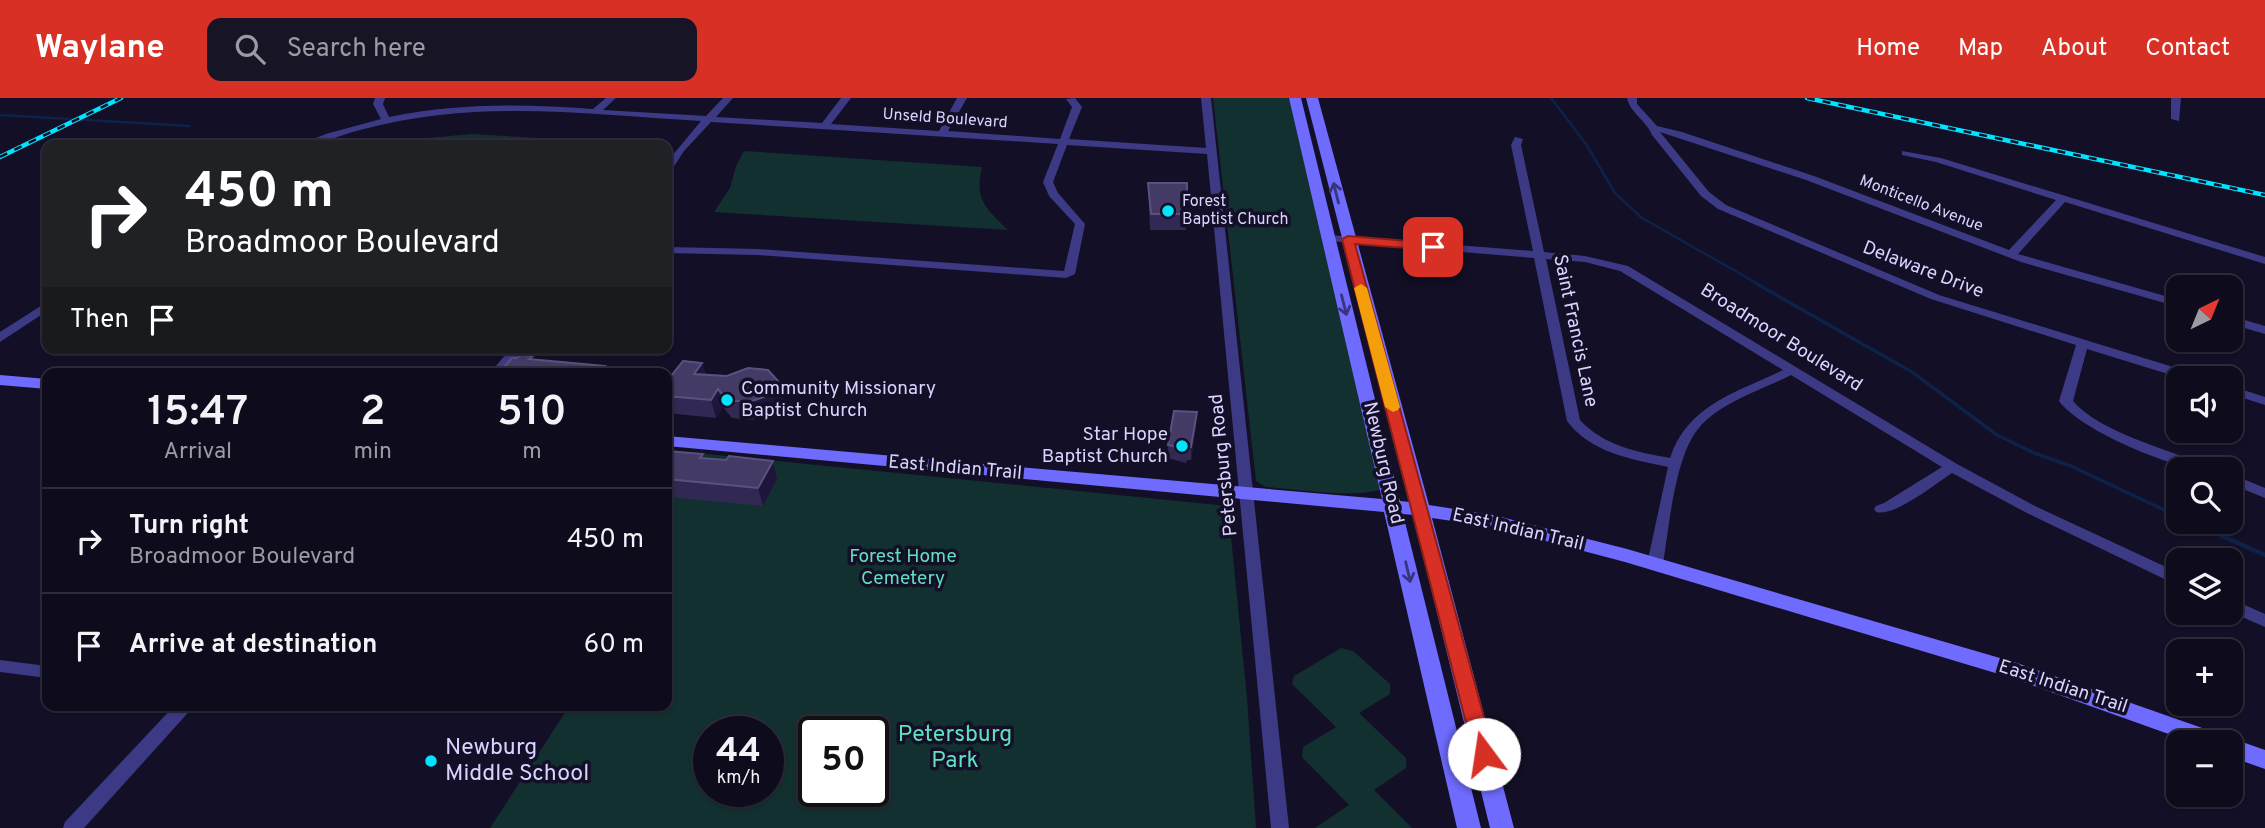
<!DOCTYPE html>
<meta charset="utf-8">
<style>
body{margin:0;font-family:Overpass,sans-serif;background:#171425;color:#f1f3f6;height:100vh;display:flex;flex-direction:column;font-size:26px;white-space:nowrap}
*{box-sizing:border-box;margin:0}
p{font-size:23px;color:#9b9ba3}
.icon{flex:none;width:38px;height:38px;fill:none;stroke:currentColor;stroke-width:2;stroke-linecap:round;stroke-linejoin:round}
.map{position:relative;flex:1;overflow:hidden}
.panel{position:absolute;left:42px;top:270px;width:630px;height:343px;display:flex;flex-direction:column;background:#0e0b1c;border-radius:14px;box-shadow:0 2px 5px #0004,0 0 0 2px #2e2b3b}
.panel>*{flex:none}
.top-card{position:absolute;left:42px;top:42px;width:630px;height:214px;border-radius:14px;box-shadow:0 2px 5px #0004,0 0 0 2px #2e2b3b;background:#202124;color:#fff;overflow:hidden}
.needle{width:46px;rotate:43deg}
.controls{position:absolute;left:2166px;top:177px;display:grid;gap:14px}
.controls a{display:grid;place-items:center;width:77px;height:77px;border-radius:14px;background:#0e0b1c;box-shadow:0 2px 5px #0004,0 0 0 2px #2e2b3b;font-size:35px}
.speed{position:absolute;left:693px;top:618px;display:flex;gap:14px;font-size:35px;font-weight:700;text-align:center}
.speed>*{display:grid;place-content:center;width:91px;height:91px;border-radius:50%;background:#0e0b1c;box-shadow:0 2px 5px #0004,0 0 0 2px #2e2b3b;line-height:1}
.speed small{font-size:18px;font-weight:400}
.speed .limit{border:4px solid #111;border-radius:10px;background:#fff;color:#111}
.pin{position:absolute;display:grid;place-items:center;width:60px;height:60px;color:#fff;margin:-30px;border-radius:14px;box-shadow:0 4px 10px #0006}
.me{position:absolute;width:77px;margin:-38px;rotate:346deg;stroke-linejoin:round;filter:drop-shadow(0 0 5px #0008)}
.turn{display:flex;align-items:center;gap:24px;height:147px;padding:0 28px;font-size:32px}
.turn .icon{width:91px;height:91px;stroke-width:2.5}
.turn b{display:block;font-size:49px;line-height:60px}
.then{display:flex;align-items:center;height:66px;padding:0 28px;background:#0003;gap:14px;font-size:26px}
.eta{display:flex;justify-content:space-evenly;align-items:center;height:119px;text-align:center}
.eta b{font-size:42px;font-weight:600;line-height:49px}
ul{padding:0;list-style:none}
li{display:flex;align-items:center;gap:21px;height:105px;padding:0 28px;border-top:2px solid #2e2b3b}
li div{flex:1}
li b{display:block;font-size:26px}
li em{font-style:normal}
header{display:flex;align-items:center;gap:42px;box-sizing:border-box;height:98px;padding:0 35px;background:#d93025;color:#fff}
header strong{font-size:33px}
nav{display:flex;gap:38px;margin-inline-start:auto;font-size:24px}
.search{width:490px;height:63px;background:#171425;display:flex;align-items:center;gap:18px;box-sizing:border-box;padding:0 24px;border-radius:14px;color:#9b9ba3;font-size:26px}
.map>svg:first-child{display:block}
.green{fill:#12302f;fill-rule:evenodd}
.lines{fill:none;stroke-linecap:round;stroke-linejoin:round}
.stream-far2{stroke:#0c2248;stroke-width:2.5}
.stream-far1{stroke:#0c2248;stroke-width:3.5}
.stream{stroke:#0c2248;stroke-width:4.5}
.street{fill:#3d3a85;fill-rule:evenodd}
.secondary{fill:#6f6bff;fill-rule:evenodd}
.rail-casing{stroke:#00e5ff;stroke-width:4.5}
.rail{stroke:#130f26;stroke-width:2.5;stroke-dasharray:8;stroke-linecap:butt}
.wall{fill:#312854}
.shaded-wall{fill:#1d163a}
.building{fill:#433a66;stroke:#5a527e;stroke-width:2}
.oneway{stroke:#38347d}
.route{fill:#d93025;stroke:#8d1f18;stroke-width:2}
.slow{fill:#f59e0b}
.poi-dot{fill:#00e5ff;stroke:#130f26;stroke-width:2.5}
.labels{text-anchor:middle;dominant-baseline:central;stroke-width:7;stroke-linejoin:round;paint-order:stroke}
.far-street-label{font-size:16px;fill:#d9d4ff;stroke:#130f26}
.far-poi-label{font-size:16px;fill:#d9d4ff;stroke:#130f26;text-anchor:start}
.street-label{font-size:19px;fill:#d9d4ff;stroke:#130f26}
.poi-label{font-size:19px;fill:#d9d4ff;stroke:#130f26;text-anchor:start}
.park-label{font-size:19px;fill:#5fe0c0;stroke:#130f26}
.near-park-label{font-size:23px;fill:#5fe0c0;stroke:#130f26}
.near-poi-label{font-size:23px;fill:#d9d4ff;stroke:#130f26;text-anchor:start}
</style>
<header>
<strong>Waylane</strong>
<div class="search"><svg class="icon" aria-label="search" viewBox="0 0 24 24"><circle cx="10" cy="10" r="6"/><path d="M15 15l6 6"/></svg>Search here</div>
<nav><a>Home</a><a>Map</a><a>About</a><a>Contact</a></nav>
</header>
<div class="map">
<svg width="2265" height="730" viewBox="0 0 2265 730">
<rect width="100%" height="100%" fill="#130f26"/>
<!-- green -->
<g class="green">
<path d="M1213 0H1288L1292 4 1374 359 1380 392C1348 400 1301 392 1266 389L1256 383Z"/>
<path d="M472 36 618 45 390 47 427 40Z"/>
<path d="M744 53 982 69C974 102 986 110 1008 132L714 114 730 90 736 68Z"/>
<path d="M667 352 1228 408 1247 600 1256 730H490L570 607H667ZM709 634H768V693H709ZM814 634H873V693H814Z"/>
<path d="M1341 550 1353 553 1390 586V596L1359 615 1406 660V670L1374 692 1412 730H1315L1349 707 1302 659 1303 649 1336 629 1292 586 1294 578Z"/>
</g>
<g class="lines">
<!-- stream-far2 -->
<g class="stream-far2">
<path d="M1551 0 1586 46 1615 95 1642 120 1760 187"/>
<path d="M0 17 190 28"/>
</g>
<!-- stream-far1 -->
<g class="stream-far1">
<path d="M1757 186 1912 274 1997 337 2034 355 2071 368 2179 419"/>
<path d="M2190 424 2194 426"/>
</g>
<!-- stream -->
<path class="stream" d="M2190 424 2265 457"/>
<!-- street -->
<g class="street">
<path d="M375 0H385L383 6 389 19C461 5 520 6 593 11L606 0H616L603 12 706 18 723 0H733L716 19 822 25 841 0H851L831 26 939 33 957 0H967L948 33 1060 41 1072 9 1066 1 1075 0 1082 9 1069 41 1206 50 1201 0H1211L1289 730H1271L1207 56 1067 47 1053 84 1058 95 1085 126 1075 176 1066 180 758 157 667 155V149L758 151 1064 173 1075 126 1049 98 1043 84 1058 46 711 24 684 53 671 73 667 74V64L701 23C614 18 526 7 439 17 412 20 386 25 360 32 340 37 319 48 298 47L326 36 381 21 373 6Z"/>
<path d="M1627 0H1637V6L1657 28 1682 34 1814 78 2009 152 2056 102 1936 64 1902 57V53L1941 60 2265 159V166L2065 104 2018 156 2179 202V209L2021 164 1806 82 1660 34 1709 94 1726 107 1939 197 2199 277 2200 280H2181L2087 251 2073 303C2099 334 2171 353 2210 368L2212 371C2205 371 2197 372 2190 370 2155 362 2080 331 2059 303L2076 247 1931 201 1718 111 1701 98 1652 37C1647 23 1630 15 1627 0Z"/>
<path d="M2171 0H2181L2179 23 2171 21Z"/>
<path d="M1515 39 1523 41 1521 47 1544 154 1585 158 1628 168 1957 366 2037 409 2179 475V488L2027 415 1952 375C1935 386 1895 419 1876 414L1874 411 1876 408 1884 405 1942 369 1791 277C1762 292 1720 304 1698 331 1675 359 1669 429 1663 466L1660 470H1650L1647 466 1668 369C1631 361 1591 355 1567 323L1534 160 1330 143 1325 140 1330 137 1533 153 1511 47ZM1546 161 1585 164 1620 173 1783 272C1737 294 1687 307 1670 360 1637 354 1604 348 1580 322Z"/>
<path d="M47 204V213L0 244V234Z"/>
<path d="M2231 218 2265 228V236L2231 226Z"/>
<path d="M511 250H524L503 275H490Z"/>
<path d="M2231 288 2265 299V307L2231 296Z"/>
<path d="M2231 376 2265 390V400L2231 386Z"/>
<path d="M2231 501 2265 516V529L2231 514Z"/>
<path d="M0 562 47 568V580L0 574Z"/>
<path d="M175 607H195L84 730H63L65 724Z"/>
</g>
<!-- secondary -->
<g class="secondary">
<path d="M1289 0H1301L1400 403 1410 404 1306 0H1318L1429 407 1493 417 1627 451 2017 565 2225 638 2227 641 2231 640 2265 652V671L2231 659V644H2191L2012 580 1625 464 1493 429 1432 420 1514 730H1490L1413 417 1403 416 1481 730H1457L1384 414 667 348V338L1382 401Z"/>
<path d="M0 277 47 281V291L0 287Z"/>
</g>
<defs>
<g id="rail">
<path d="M1807 0 2265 97"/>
<path d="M0 59 121 0"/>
</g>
</defs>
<!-- rail casing -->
<use href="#rail" class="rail-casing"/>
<!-- rail -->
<use href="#rail" class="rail"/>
</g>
<!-- wall -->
<g class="wall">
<path d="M1148 85 1187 116 1186 132H1150Z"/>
<path d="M702 265 705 276 784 303 777 314 753 322 732 320 723 309 716 320 667 315V283Z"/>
<path d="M1197 314 1196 328 1191 362H1187L1186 365 1167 360 1168 347Z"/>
<path d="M667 353 703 356 704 360 777 381 763 408 667 399Z"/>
</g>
<!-- shaded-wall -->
<g class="shaded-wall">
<path d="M702 265 706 283 694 276Z"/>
<path d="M605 268 607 275H599Z"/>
<path d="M780 285 784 303 777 314 753 322 749 304Z"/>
<path d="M718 291 723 309 716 320 711 302Z"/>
<path d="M1197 314 1196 328 1191 362V349Z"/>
<path d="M773 363 777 381 763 408 758 390Z"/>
</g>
<!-- building -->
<g class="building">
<path d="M1148 85H1187V116H1151Z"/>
<path d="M520 257 533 258 529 261 605 268 599 275H499L512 260H517Z"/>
<path d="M683 263 702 265 694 276 727 278 748 270 768 272 780 285 773 296 749 304 727 302 718 291 711 302 667 298V283Z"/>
<path d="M1174 313 1197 314 1191 349 1187 348V351L1168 347Z"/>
<path d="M667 353 703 356 700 360 726 362 729 358 773 363 758 390 667 381Z"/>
</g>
<!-- one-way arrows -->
<defs><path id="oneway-shaft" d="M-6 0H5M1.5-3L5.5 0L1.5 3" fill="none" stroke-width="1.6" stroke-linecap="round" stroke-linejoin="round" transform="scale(1.75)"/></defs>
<g class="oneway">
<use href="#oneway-shaft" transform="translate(1336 95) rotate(-104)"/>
<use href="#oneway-shaft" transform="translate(1344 207) rotate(76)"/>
<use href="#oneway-shaft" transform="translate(1408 474) rotate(77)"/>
</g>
<!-- route -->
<path class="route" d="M1348 138 1433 145 1439 149 1433 152 1355 146 1494 656 1491 662 1484 664 1477 662 1474 656 1342 141Z"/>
<!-- slow -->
<path class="slow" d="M1361 186 1367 190 1400 309 1398 312 1393 314 1385 309 1354 190Z"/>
<!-- markers -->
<g class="poi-dot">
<circle cx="1168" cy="113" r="7"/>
<circle cx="727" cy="302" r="7"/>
<circle cx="1182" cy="348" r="7"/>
<circle cx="431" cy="663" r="7"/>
</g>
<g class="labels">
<!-- far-street labels -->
<g class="far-street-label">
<text transform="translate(945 21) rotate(4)">Unseld Boulevard</text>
<text transform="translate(1921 106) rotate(21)">Monticello Avenue</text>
</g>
<!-- far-poi labels -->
<g class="far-poi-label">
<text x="1182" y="104">Forest<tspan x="1182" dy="18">Baptist Church</tspan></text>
</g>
<!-- street labels -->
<g class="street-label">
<text transform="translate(1923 172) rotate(21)">Delaware Drive</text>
<text transform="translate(1575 233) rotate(78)">Saint Francis Lane</text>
<text transform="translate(1781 240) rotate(32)">Broadmoor Boulevard</text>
<text transform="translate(1383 365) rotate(77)">Newburg Road</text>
<text transform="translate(1224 367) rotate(-96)">Petersburg Road</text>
<text transform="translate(955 370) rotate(5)">East Indian Trail</text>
<text transform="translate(1518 432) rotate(13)">East Indian Trail</text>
<text transform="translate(2063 589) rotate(18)">East Indian Trail</text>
</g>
<!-- poi labels -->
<g class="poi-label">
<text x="741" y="291">Community Missionary<tspan x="741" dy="22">Baptist Church</tspan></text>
<text x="1168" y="337" text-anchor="end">Star Hope<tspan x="1168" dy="22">Baptist Church</tspan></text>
</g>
<!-- park labels -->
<g class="park-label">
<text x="903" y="459">Forest Home<tspan x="903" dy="22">Cemetery</tspan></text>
</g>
<!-- near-park labels -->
<g class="near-park-label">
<text x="955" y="637">Petersburg<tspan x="955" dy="26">Park</tspan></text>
</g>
<!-- near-poi labels -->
<g class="near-poi-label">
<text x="445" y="650">Newburg<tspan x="445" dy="26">Middle School</tspan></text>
</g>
</g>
</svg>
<div class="controls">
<a><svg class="needle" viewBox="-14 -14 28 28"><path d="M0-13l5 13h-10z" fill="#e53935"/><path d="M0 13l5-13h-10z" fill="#9b9ba3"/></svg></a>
<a><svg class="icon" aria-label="sound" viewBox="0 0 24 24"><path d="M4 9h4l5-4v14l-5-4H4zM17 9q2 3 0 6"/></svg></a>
<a><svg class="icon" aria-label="search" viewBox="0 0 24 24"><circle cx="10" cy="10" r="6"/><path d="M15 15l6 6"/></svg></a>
<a><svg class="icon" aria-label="layers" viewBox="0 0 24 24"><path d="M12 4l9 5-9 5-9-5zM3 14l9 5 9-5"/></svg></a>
<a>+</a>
<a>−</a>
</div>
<div class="speed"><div>44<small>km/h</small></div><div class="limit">50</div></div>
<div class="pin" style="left:1433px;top:149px;background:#d93025"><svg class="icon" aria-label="arrive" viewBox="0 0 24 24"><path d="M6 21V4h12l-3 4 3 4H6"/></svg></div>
<svg class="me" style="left:1484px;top:656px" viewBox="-20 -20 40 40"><circle r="19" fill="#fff"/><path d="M0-13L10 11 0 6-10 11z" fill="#d93025"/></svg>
<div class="top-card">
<div class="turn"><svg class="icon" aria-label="right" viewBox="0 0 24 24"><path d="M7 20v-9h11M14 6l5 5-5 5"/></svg><div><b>450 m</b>Broadmoor Boulevard</div></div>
<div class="then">Then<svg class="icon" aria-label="arrive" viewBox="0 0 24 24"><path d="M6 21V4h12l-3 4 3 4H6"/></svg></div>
</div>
<section class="panel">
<div class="eta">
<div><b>15:47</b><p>Arrival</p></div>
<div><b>2</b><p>min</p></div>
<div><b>510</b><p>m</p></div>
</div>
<ul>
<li><svg class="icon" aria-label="right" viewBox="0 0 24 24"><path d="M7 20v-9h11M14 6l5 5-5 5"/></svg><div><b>Turn right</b><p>Broadmoor Boulevard</p></div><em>450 m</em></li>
<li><svg class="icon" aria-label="arrive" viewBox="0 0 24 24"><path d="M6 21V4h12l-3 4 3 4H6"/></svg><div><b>Arrive at destination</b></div><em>60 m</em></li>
</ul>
</section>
</div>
